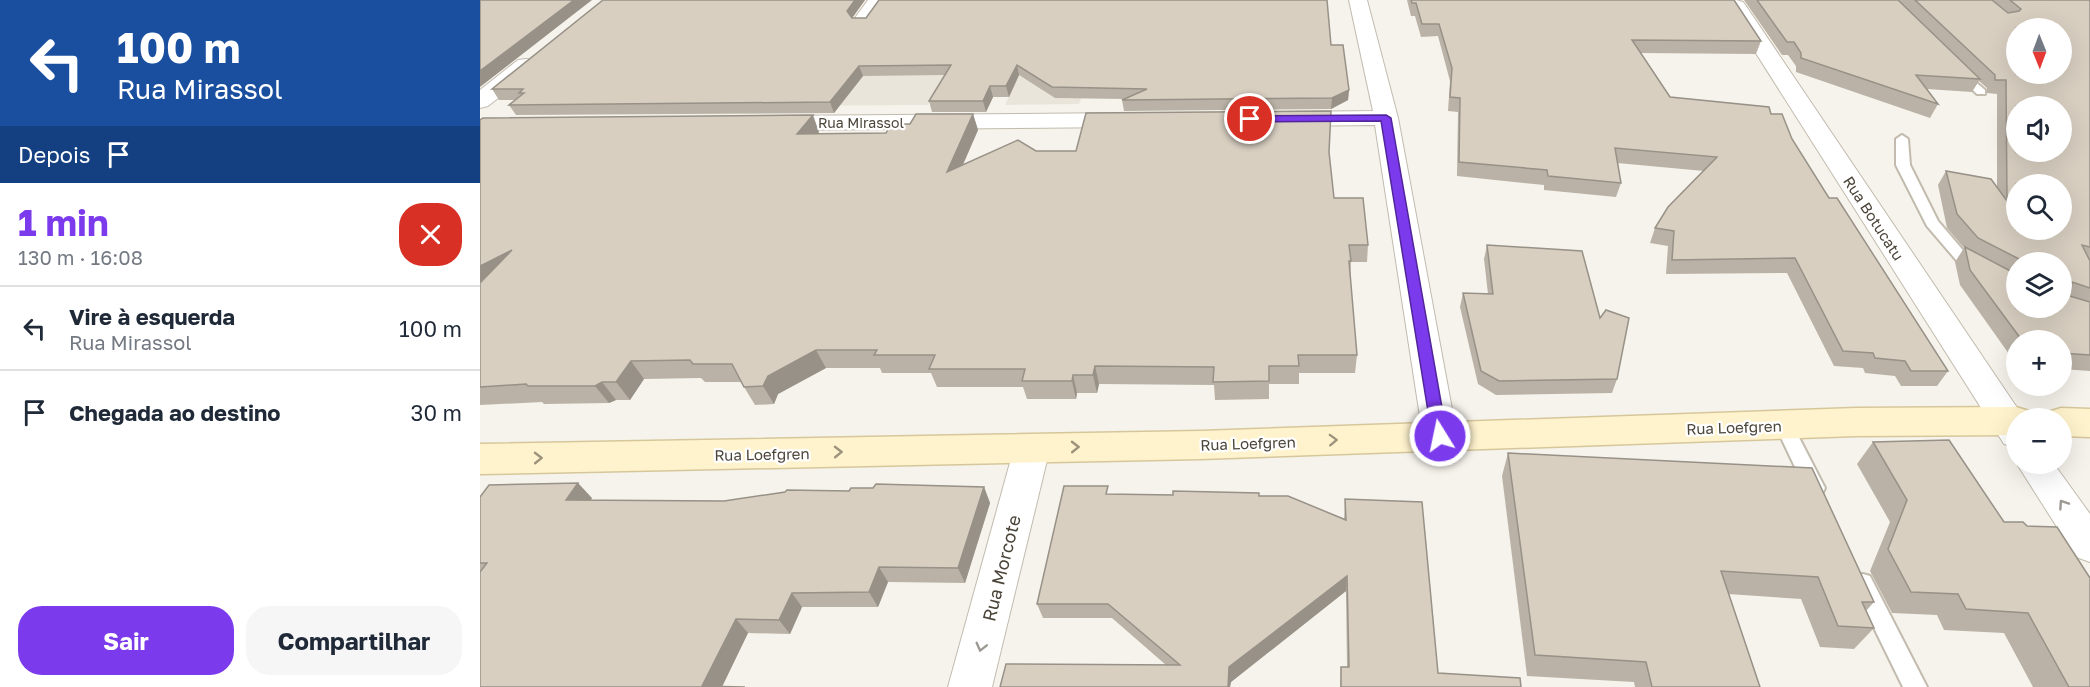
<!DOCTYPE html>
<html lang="pt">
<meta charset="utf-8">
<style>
body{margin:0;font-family:"Golos Text",sans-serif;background:#f6f6f7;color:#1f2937;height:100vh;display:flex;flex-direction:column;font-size:22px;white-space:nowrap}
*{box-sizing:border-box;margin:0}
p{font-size:20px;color:#747a83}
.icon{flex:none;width:33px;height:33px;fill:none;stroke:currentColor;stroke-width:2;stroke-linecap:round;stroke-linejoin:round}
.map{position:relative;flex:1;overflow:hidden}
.side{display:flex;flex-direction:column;background:#fff;width:480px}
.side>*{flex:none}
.hud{background:#1a4fa0;color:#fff;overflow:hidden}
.needle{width:39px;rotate:179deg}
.fabs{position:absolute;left:1526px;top:18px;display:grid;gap:12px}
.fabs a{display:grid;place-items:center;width:66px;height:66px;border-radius:50%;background:#fff;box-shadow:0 6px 24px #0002;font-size:30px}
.pin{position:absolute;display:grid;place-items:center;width:51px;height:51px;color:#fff;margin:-26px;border:3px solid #fff;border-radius:50%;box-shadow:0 2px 6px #0007}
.me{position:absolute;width:66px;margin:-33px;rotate:350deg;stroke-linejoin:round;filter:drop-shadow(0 0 4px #0008)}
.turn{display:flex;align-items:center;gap:21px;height:126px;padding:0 18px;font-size:27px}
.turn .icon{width:78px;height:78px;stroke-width:2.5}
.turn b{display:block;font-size:42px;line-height:51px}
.then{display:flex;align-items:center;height:57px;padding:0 18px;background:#0003;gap:12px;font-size:22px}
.round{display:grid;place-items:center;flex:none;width:63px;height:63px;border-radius:24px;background:#f6f6f7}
.overview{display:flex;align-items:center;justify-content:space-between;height:102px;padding:0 18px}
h1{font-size:36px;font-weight:700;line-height:45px;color:#7c3aed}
.primary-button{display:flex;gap:12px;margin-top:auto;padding:12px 18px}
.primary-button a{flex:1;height:69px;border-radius:24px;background:#7c3aed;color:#fff;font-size:24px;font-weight:700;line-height:69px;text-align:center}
.primary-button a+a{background:#f6f6f7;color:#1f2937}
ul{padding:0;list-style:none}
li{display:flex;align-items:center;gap:18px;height:84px;padding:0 18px;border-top:2px solid #e0e1e3}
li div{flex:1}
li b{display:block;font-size:22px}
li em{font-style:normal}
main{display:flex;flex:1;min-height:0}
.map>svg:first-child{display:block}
.residential{fill:#eae5da}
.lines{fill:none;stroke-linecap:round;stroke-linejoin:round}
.lane-casing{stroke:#c2bbae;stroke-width:4}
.street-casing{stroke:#c2bbae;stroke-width:2}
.secondary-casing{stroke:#d6c79b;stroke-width:3}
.lane{fill:#fff;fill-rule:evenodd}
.street{fill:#fff;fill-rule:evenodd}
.secondary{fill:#fff3cd;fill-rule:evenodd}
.wall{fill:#bab2a6;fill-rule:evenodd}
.shaded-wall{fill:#979187}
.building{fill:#d8cfc1;stroke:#979187;stroke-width:1.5;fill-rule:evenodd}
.oneway{stroke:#9c937c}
.oneway2{stroke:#9c9892}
.route{fill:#7c3aed;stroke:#51269a;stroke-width:1.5}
.labels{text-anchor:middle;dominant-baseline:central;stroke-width:4.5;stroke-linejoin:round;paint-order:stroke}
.far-street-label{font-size:14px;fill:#4b4439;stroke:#fff}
.street-label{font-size:15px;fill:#4b4439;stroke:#fff}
.near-street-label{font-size:18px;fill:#4b4439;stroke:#fff}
</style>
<main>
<section class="side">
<div class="hud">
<div class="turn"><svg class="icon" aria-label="left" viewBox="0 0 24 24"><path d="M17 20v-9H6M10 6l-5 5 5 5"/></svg><div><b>100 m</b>Rua Mirassol</div></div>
<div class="then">Depois<svg class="icon" aria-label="arrive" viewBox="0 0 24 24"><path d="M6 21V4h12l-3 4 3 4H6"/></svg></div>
</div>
<div class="overview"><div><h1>1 min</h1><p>130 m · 16:08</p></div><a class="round" style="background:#d93025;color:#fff"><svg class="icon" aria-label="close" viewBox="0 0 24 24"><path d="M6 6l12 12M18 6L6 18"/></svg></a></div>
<ul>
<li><svg class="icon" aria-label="left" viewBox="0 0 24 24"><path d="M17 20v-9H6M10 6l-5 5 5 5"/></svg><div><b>Vire à esquerda</b><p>Rua Mirassol</p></div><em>100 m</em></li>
<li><svg class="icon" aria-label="arrive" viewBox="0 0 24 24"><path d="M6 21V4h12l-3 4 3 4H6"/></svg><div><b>Chegada ao destino</b></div><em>30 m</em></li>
</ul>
<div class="primary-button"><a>Sair</a><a>Compartilhar</a></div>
</section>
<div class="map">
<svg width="1610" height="687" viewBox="0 0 1610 687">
<rect width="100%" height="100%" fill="#f6f3ec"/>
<!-- residential -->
<g class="residential">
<path d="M563 22 606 86 599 104 525 105Z"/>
<path d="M489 33 448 105 280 106Z"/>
</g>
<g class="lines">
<defs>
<g id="lane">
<path d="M1480 69 1505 90V94H1497L1476 74V70Z"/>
<path d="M1422 135 1428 139 1430 165 1458 221 1487 255 1536 281V292L1477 261 1447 226 1416 165V139Z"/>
<path d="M1304 418 1310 420 1345 488 1342 494 1335 496 1328 494 1325 488 1295 425 1298 420Z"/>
<path d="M1383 574 1390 576 1447 687H1423L1372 583 1376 576Z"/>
</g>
<g id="street">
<path d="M388 0H407L389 26H375L372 22Z"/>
<path d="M869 0H887L918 118 977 436 972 445 960 449 948 445 943 436 895 125 808 126 800 124 796 119 800 114 808 112 893 111Z"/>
<path d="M1256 0 1263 2 1266 6 1544 418H1536V448L1524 444 1246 6 1249 2Z"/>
<path d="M46 59 54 60 57 65 54 70 8 106 0 108V90L38 60Z"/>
<path d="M647 113 655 115 659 120 655 125 647 127 292 130 284 128 280 123 284 118 292 116Z"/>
<path d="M552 434 564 438 570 448 512 687H468L534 448 540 438Z"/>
<path d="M1537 464H1574L1610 514V562L1596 557Z"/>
</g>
<g id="secondary">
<path d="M1536 407 1549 411 1553 418H1536V435L1376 436 721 459 0 474V444L721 431 1376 408Z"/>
<path d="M1581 408 1610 409V437L1581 436V418H1565L1568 412Z"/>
</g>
</defs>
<!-- lane casing -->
<use href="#lane" class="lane-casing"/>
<!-- street casing -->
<use href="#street" class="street-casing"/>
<!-- secondary casing -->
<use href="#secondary" class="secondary-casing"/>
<!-- lane -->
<use href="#lane" class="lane"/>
<!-- street -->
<use href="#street" class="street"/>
<!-- secondary -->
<use href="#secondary" class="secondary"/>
</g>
<!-- wall -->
<g class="wall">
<path d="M385 0 372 18 851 45 869 90 868 100 851 109 644 111 642 100 644 99 575 98 539 75 529 97H513L506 112H452L449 101 465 75 383 76 354 113 36 115 29 105 35 100H19L12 89Z"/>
<path d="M927 0H1254L1281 41 1276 54 1161 53 1190 97 1291 114 1312 139 1349 198 1468 371 1457 386H1421L1415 376 1385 373 1383 368 1354 366 1307 273 1186 274 1188 246 1170 243 1175 228 1224 171 1137 163 1141 183 1136 197 1064 190V185L977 176 978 112 968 111 970 81 958 36 941 37 935 16H931Z"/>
<path d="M1264 0H1610V371L1581 369V340H1536V358L1529 354 1480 285 1475 262 1484 248 1467 228 1458 185 1466 171 1517 187V94L1507 93V88L1499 81 1492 92 1447 89 1458 104 1450 118 1316 72V66L1308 55H1302ZM1536 262H1581L1536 308Z"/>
<path d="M493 114 498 130 483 165 556 151 849 153 854 198 888 245 887 262H871L870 279 877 355 875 373H819V384H789V399L735 400 734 385 619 384 617 393H597L596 399H547L543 387H457L451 373H402L400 368H346L298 394 294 404 275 405 261 382H225L221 378 164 379 150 400H136L129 403 64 404 62 402 0 405V120L339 132 337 134 406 133 430 124Z"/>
<path d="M1007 245 1137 379 1132 393 1016 395 998 384 980 307 983 293 1008 294 1004 259Z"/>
<path d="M1469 440 1610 687H1553L1524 633 1464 630 1457 615 1412 613 1390 571 1410 522 1377 464 1393 442Z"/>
<path d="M1028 453 1332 468 1394 602 1386 611 1394 628 1374 649 1340 647 1321 599 1248 594 1280 687H1155L1154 682 1047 676 1022 476Z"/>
<path d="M504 487 510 503 485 583 408 582 398 607H322L310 634 268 633 242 686 0 687V497L112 498 111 500 244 501 369 491Z"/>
<path d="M630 494 779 496 864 520 865 499 958 673 1041 687H860L861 667H867L866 591 751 682 750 687H520L686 665 632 618H563L557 604Z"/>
</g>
<!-- shaded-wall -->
<g class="shaded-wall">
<path d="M94 0H112L0 87V71Z"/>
<path d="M375 0H385L370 21 367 11Z"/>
<path d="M537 65 539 75 529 97 526 86Z"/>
<path d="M379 66 383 76 354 113 350 102Z"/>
<path d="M510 86 513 97 506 112 503 101Z"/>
<path d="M869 90 868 100 851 109 852 98Z"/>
<path d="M493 114 498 130 472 189 467 172Z"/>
<path d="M333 115 339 132 324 151 317 134Z"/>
<path d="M32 250 0 291V266Z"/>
<path d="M336 350 346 368 298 394 294 404 283 386 288 376Z"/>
<path d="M151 361 164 379 150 400 136 382Z"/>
<path d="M615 366 619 384 617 393 613 375Z"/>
<path d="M593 375 597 393 596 399 592 381Z"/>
<path d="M122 382 136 400 129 403 115 386Z"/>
<path d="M98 483 112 498 101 515 86 500Z"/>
<path d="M504 487 510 503 485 583 478 568Z"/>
<path d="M399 567 408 582 398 607 389 592Z"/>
<path d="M867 576 866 591 751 682 750 687H748L749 667Z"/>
<path d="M312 593 322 607 310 634 299 620Z"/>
<path d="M256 619 268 633 242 687 222 686Z"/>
</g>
<!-- building -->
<g class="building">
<path d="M0 0H94L0 71Z"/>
<path d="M123 0H375L367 11 372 18H386L399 0H847L851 45H863L869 90 852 98 642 100 667 89 572 87 537 65 526 86H510L503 101H449L471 65 379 66 350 102 29 105 44 93H39L43 89H12Z"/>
<path d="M931 0H1254L1281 41 1152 40 1190 97 1289 107 1291 114H1302L1312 139 1349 198H1357L1468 371H1431L1425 361 1395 358 1393 353 1363 351 1315 258 1192 260 1194 231 1175 228 1188 207 1237 157 1135 148 1141 183 1068 176 1067 170 979 162 980 98 970 97 972 68 959 24H942L936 3H932Z"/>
<path d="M1277 0H1418L1500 79 1436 75 1458 104 1321 58V53L1314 42H1307Z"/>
<path d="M1435 0H1512L1528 13 1539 11 1541 9 1530 0H1610V247L1602 245 1610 261V288L1592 282 1591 291H1586V295L1610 302V355L1581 353V340H1544L1541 339 1490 270 1485 247 1536 274V308H1581V262H1545L1498 238 1477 214 1466 171 1511 179 1527 201 1526 80H1515V75ZM1536 28H1581V74H1536ZM1536 106H1581V152H1536ZM1536 184H1581V230H1536Z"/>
<path d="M851 111 849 152 854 198H883L888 245H869L871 261H869L877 355H818L819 366H789V381L733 382 734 367 615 366 613 375H593L592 381H542L545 369H449L455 355H394L397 350H336L288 376 283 386 264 387 252 364H213L210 360 151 361 136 382H122L115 386H48L46 384 0 387V283L32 250 0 266V120L3 118 333 115 317 134 406 133 411 124H430L436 114H493L467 172 538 140 556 151H596L606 113Z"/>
<path d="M1007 245 1102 251 1120 318 1126 310 1149 318 1137 379 1019 381 1001 371 983 293 1013 294Z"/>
<path d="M1469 440 1524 522H1543L1547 526 1577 527 1610 578V687H1589L1548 613 1486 609 1478 594 1431 592 1408 549 1427 500 1393 442Z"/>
<path d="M1028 453 1332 468 1394 602H1382L1394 628 1358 626 1338 577 1241 571 1280 687H1172L1166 662 1055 655Z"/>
<path d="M98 483 86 500 244 501 305 492 307 490 369 491 371 488H393L396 484 504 487 478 568 399 567 389 592 312 593 299 620 256 619 222 686 265 687H0V572L7 563H0V497L9 485Z"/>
<path d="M584 486H628L626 494 693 495V491L779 493V496H808L866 520 865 499 942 502 958 673 1040 678 1041 687H861V667H869L867 576 749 667 748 687H520L526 664 700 665 628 604H557Z"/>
</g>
<!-- one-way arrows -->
<defs><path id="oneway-chevron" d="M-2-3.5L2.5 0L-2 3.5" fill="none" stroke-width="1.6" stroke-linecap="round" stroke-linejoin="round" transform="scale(1.5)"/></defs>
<g class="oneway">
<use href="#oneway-chevron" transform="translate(853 440) rotate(-2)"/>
<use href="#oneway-chevron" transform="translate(595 447) rotate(-1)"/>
<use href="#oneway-chevron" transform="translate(358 452) rotate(-1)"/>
<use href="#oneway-chevron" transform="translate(58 458) rotate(-1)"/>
</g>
<g class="oneway2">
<use href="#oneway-chevron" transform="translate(1583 504) rotate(-124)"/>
<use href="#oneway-chevron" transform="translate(501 647) rotate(104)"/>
</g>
<!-- route -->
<path class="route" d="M906 115 911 118 967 436 965 440H955L952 436 901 121 770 122 765 119 770 116Z"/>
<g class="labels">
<!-- far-street labels -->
<g class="far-street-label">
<text x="381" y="122">Rua Mirassol</text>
</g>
<!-- street labels -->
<g class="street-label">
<text transform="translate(1394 218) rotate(57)">Rua Botucatu</text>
<text transform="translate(1254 427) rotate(-2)">Rua Loefgren</text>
<text transform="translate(768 443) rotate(-2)">Rua Loefgren</text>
<text transform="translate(282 454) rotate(-1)">Rua Loefgren</text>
</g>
<!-- near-street labels -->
<g class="near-street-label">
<text transform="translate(521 568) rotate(-76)">Rua Morcote</text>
</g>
</g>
</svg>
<div class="fabs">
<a><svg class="needle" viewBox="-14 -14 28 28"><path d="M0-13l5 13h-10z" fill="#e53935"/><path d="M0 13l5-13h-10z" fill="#747a83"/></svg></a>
<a><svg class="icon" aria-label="sound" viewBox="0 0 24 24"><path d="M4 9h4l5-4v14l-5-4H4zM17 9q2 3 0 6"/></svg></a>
<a><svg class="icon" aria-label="search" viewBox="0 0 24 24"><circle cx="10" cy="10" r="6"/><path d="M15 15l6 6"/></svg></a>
<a><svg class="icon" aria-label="layers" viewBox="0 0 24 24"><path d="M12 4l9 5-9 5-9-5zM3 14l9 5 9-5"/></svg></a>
<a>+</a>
<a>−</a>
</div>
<div class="pin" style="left:770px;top:119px;background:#d93025"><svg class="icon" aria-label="arrive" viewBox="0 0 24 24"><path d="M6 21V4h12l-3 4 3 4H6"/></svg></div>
<svg class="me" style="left:960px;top:436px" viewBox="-20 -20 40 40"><circle r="17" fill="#7c3aed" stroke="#fff" stroke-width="3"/><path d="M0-11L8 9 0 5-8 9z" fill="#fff"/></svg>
</div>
</main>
